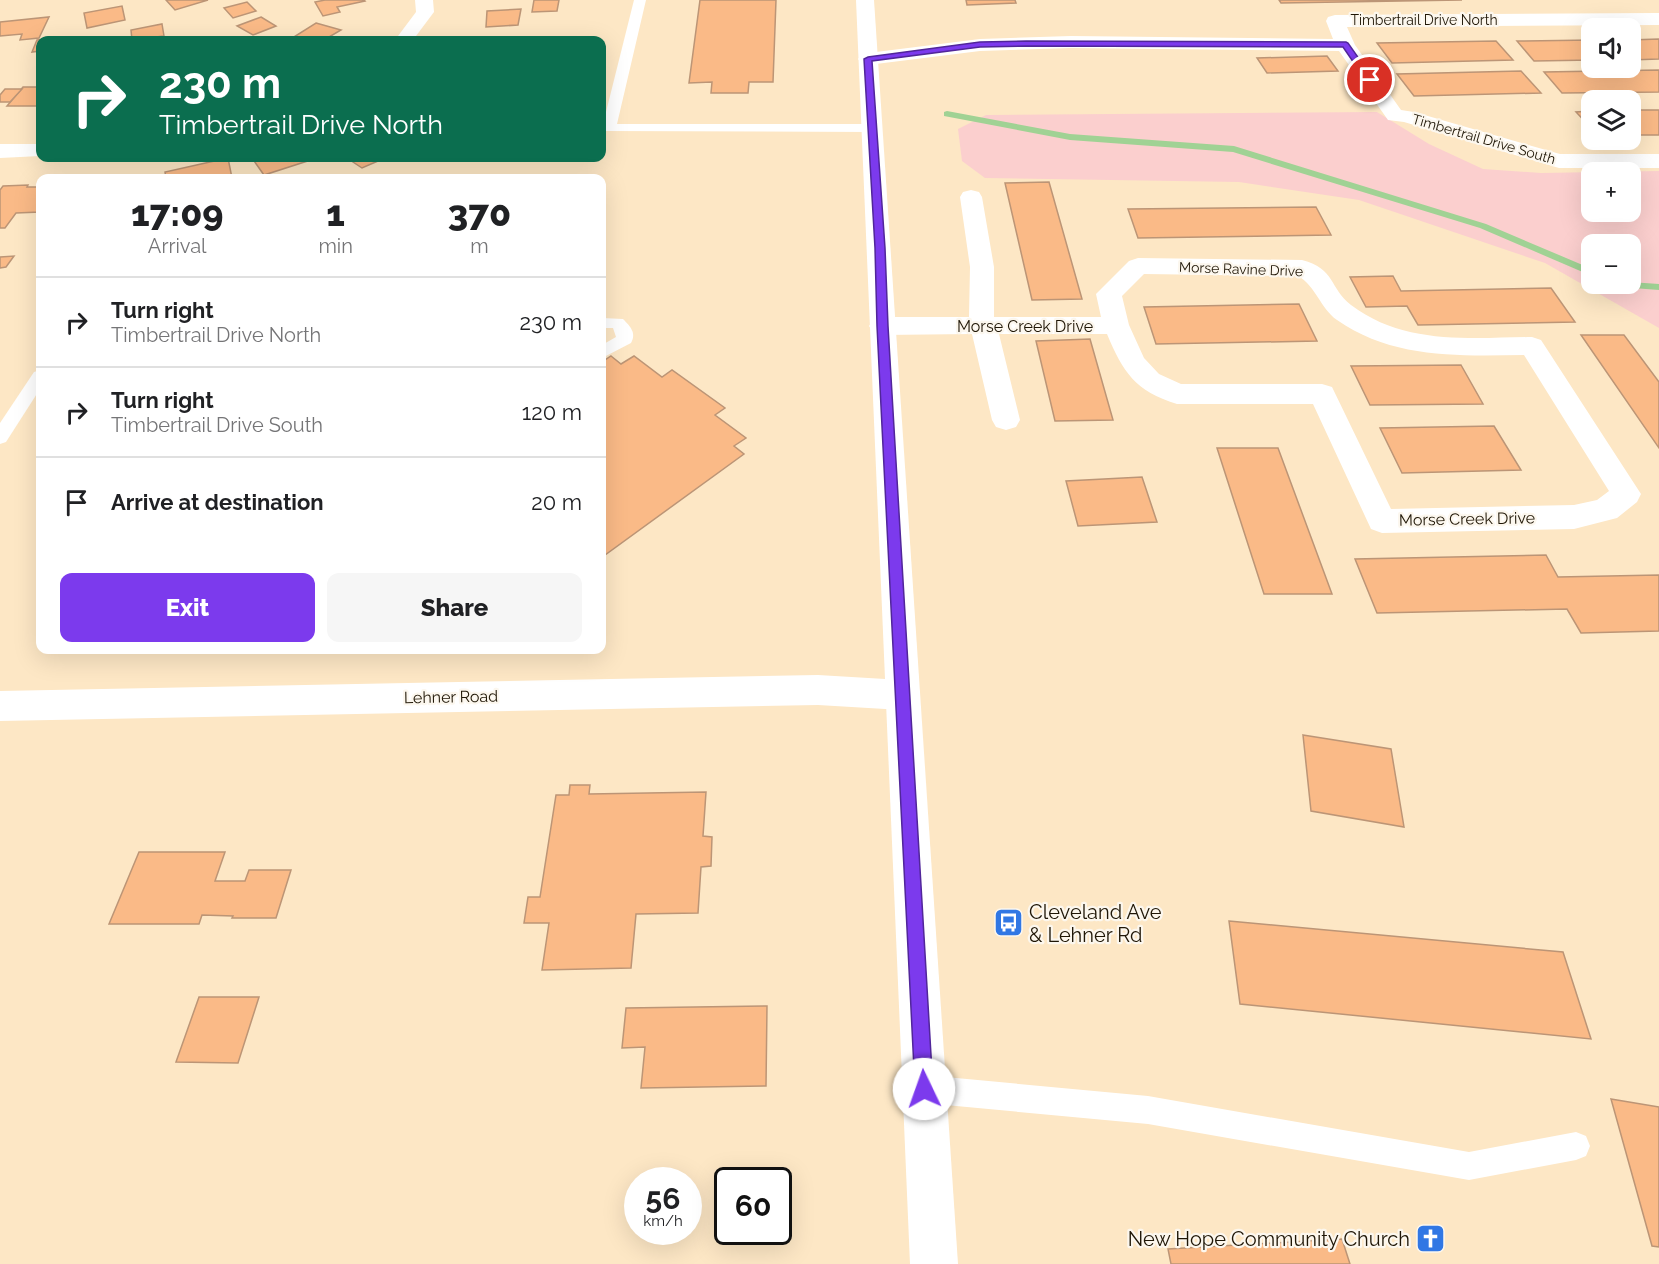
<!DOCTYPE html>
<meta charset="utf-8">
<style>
body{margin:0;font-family:Raleway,sans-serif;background:#f6f6f6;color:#202124;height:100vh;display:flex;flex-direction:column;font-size:22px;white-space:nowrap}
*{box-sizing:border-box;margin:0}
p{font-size:20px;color:#757577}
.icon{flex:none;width:33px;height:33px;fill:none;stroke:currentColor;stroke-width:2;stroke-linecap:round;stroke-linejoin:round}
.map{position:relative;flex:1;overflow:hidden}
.details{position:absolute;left:36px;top:174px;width:570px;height:480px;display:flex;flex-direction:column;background:#fff;border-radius:12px;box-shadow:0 6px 24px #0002}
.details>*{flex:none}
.hud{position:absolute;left:36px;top:36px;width:570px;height:126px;border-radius:12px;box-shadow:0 6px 24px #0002;background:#0b6e4f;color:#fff;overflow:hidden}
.tools{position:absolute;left:1581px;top:18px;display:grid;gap:12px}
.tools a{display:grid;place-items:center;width:60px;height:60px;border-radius:12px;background:#fff;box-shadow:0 6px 24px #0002;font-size:30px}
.speed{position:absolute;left:624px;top:1167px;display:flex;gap:12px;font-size:30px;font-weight:700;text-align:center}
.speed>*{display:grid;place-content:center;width:78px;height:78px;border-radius:50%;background:#fff;box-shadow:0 6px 24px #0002;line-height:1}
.speed small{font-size:15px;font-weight:400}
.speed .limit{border:3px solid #111;border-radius:9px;background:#fff;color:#111}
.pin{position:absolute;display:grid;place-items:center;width:51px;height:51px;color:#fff;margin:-26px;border:3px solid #fff;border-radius:50%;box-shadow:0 2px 6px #0007}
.me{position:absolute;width:66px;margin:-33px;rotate:357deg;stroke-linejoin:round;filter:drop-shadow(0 0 4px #0008)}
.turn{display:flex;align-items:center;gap:21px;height:126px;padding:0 24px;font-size:27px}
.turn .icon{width:78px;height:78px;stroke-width:2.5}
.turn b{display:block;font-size:42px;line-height:51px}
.eta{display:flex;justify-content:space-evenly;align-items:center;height:102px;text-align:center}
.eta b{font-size:36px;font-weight:800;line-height:42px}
.primary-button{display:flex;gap:12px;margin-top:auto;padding:12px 24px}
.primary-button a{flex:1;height:69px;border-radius:12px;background:#7c3aed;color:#fff;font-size:24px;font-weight:800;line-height:69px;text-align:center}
.primary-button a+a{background:#f6f6f6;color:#202124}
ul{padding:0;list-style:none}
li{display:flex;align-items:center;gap:18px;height:90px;padding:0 24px;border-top:2px solid #e0e0e0}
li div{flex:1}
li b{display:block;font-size:22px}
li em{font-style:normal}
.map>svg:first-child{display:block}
.green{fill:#fbcfce;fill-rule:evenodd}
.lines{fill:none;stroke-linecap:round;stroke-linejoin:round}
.stream{fill:#a0d294;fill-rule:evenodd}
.building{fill:#faba87;stroke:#bc9576;stroke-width:1.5}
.lane{fill:#fff;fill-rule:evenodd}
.street{fill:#fff;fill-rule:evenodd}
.primary{fill:#fff;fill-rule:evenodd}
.route{fill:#7c3aed;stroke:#51269a;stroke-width:1.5}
.labels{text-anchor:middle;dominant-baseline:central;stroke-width:4.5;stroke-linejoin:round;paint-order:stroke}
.far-street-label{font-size:14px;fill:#1f1606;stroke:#fcf7ee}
.street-label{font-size:16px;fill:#1f1606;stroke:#fcf7ee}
.near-poi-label{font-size:20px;fill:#1f1606;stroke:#fcf7ee;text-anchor:start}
</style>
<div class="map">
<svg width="1659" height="1264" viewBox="0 0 1659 1264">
<rect width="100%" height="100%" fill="#fde7c5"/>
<!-- green -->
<path class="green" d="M1377 112 1429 144 1483 169 1541 173 1659 171V328L1545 263 1359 200 1239 182 985 178 962 161 958 129 986 115ZM1592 172H1630V212H1592ZM1592 244H1630V284H1592Z"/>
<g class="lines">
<!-- stream -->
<g class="stream">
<path d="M947 111 1070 134 1234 146 1486 224 1592 269V276L1480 228 1233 152 1070 140 944 116V112Z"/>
<path d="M1630 282 1659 284V290L1620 287 1615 284H1630Z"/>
</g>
</g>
<!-- building -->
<g class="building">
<path d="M166 0H208L175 10Z"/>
<path d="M325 0H364L365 1 337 7 340 12 323 16 315 2Z"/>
<path d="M534 0H559L557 11 532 12Z"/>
<path d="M700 0H776L773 82H749L748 93H711L712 82 689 83Z"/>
<path d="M966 0H1015L1016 3 967 5Z"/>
<path d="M1279 0H1462L1281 3Z"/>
<path d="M247 2 256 11 233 18 224 8Z"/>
<path d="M122 6 125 20 87 28 84 13Z"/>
<path d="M521 9 518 25 486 27 487 11Z"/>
<path d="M49 17 39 38 20 40 22 34 0 36V22Z"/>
<path d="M261 17 276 26 253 35 237 26Z"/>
<path d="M316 23 341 30 324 40H289Z"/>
<path d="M162 24 164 36 132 40 131 30Z"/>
<path d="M65 37 63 40H40V51L32 52 37 40Z"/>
<path d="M1659 39V59L1630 60V40Z"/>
<path d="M1592 40V60L1534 61 1517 41Z"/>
<path d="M1496 41 1513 60 1392 63 1377 43Z"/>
<path d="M1327 56 1338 71 1267 73 1257 58Z"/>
<path d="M1659 70V92L1562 93 1544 72Z"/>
<path d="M1521 71 1541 93 1414 96 1397 74Z"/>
<path d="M23 87H40V106H7Z"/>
<path d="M5 89H22L10 102H0V95Z"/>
<rect x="1630" y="110" width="29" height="25"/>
<path d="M1592 111V129L1576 112Z"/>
<path d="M228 158 232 178H166L165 172Z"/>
<path d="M252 158H317L264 175Z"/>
<path d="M347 158H385L362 168Z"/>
<path d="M1049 182 1082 299 1032 300 1005 183Z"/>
<path d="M28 185 27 187H40V212L16 213 5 228H0V190L3 186Z"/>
<path d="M1316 207 1331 235 1138 238 1128 209Z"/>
<path d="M14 256 6 267 0 268V257Z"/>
<path d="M1393 276 1401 291 1551 288 1575 322 1418 325 1407 306 1366 307 1350 277Z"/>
<path d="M1299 304 1317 341 1156 344 1144 307Z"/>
<path d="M1581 335H1624L1659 382V448Z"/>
<path d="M1090 339 1113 420 1055 421 1036 341Z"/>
<path d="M611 356 621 364 634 356 662 377 672 370 725 408 715 415 746 438 734 446 744 454 605 555 602 552V362Z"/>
<path d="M1461 365 1483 404 1370 405 1351 366Z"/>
<path d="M1494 426 1521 470 1402 473 1380 428Z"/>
<path d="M1217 448H1278L1332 594H1264Z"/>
<path d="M1142 477 1157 522 1078 526 1066 481Z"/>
<path d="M1546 555 1558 577 1659 575V631L1581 633 1567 609 1377 613 1355 559Z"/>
<path d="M1303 735 1391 749 1404 827 1311 811Z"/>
<path d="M570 785H590L589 794 706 792 703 836 712 837 711 866 701 867 698 913 636 914 631 968 542 970 549 923H524L528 897H540L556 795H569Z"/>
<path d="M139 852H225L215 881H245L249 870H291L276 918H232L233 916 202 915 199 924H109Z"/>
<path d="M1229 921 1563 952 1591 1039 1240 1004Z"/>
<path d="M199 997H259L238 1063 176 1062Z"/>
<path d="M767 1006 766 1086 641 1088 645 1047 622 1048 626 1008Z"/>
<path d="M1611 1099 1659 1107V1247L1652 1246Z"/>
<path d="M1342 1239 1350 1264H1171L1168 1249Z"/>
</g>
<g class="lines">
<!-- lane -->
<g class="lane">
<path d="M634 0H646L617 124H872L879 128 872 132 604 131 602 128Z"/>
<path d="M602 318 623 319C630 326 637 333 631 343L602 358V345L616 337 613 328H602Z"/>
<path d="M40 370V389L6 442 0 444V423L34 372Z"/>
<path d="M924 1075 1148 1096 1469 1152 1576 1132 1586 1136 1590 1146 1586 1156 1576 1160 1469 1180 1148 1124 924 1103 914 1099 910 1089 914 1079Z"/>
</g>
<!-- street -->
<g class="street">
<path d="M415 0H433L434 12 413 40H395L416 12Z"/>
<path d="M1659 13V25L1347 27 1355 45 1401 110 1414 112 1560 154H1659V168H1559L1404 122 1388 120 1339 51 1071 48 980 51 868 65 861 63 858 59 861 55 868 53 980 39 1071 36 1333 39 1326 21 1328 17 1335 15Z"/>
<path d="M0 144H40V156L0 158Z"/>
<path d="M971 190 979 192 982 197 994 267V317H1101L1096 294 1129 261 1138 258 1302 260C1336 269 1329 288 1351 305 1404 345 1469 338 1532 337L1541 340 1641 494 1637 502 1617 518 1574 529 1382 533 1371 529 1313 404H1177C1135 391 1123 372 1107 334H999L1020 420 1016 427 1006 430 996 427 992 420 972 334 882 335 873 332 869 326 873 320 882 317H969L970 267 960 197 963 192ZM1144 274 1298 276C1316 286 1320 308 1337 320 1393 359 1459 356 1524 355L1609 491 1597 500 1574 505 1391 509 1332 387 1322 384H1181L1159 374 1144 358 1129 325 1122 296Z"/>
<path d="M818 675 902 680 914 684 919 695 914 706 902 710 818 705 0 721V691Z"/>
</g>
<!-- primary -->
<path class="primary" d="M856 0H874L958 1264H910Z"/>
</g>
<!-- route -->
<path class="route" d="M1026 41 1346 42 1348 43 1374 80 1367 82 1343 47 1026 46 980 47 872 61 885 248 888 326 933 1089 931 1095 924 1098 918 1095 915 1089 877 326 875 248 864 59 868 57 980 42Z"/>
<!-- icons -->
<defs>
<symbol id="bus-square" viewBox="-11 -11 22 22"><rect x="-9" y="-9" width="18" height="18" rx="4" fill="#3177e4" stroke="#fcf7ee"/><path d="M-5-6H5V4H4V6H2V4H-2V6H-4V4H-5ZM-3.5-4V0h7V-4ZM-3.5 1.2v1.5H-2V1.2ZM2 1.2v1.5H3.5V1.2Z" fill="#fff"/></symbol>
<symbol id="church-square" viewBox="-11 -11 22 22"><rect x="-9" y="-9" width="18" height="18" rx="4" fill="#3177e4" stroke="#fcf7ee"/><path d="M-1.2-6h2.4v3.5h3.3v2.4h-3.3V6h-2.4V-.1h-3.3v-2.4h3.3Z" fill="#fff"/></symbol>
</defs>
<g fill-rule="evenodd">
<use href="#bus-square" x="992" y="906" width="33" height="33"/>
<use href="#church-square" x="1414" y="1222" width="33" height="33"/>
</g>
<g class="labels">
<!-- far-street labels -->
<g class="far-street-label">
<text x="1424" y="20">Timbertrail Drive North</text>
<text transform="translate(1484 139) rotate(16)">Timbertrail Drive South</text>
<text transform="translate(1241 269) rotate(2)">Morse Ravine Drive</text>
</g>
<!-- street labels -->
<g class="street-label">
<text x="1025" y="326">Morse Creek Drive</text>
<text transform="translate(1467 519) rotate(-1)">Morse Creek Drive</text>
<text transform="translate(451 697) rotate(-1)">Lehner Road</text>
</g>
<!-- near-poi labels -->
<g class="near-poi-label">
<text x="1029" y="912">Cleveland Ave<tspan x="1029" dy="23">&amp; Lehner Rd</tspan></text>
<text x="1410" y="1239" text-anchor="end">New Hope Community Church</text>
</g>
</g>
</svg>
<div class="tools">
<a><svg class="icon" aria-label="sound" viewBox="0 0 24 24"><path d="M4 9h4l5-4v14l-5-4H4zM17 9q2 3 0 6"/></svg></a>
<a><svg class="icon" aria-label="layers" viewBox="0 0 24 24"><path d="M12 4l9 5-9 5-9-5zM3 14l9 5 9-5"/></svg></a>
<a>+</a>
<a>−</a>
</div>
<div class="speed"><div>56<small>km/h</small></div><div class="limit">60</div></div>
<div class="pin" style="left:1370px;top:80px;background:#d93025"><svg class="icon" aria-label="arrive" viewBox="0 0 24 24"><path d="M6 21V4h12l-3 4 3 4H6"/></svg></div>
<svg class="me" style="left:924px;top:1089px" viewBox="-20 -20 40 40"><circle r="19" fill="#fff"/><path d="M0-13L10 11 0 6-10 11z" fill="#7c3aed"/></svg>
<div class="hud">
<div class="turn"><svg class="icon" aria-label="right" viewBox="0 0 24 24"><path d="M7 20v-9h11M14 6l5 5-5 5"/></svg><div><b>230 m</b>Timbertrail Drive North</div></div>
</div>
<section class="details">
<div class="eta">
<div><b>17:09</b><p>Arrival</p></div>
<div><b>1</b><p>min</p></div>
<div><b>370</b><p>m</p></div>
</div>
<ul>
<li><svg class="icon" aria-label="right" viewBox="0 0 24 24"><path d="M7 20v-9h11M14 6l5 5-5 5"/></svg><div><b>Turn right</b><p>Timbertrail Drive North</p></div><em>230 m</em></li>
<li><svg class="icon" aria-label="right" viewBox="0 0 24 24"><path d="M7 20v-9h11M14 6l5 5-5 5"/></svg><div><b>Turn right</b><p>Timbertrail Drive South</p></div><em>120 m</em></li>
<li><svg class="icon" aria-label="arrive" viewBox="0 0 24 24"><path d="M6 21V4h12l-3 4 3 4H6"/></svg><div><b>Arrive at destination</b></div><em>20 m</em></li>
</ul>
<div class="primary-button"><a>Exit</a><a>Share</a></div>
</section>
</div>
